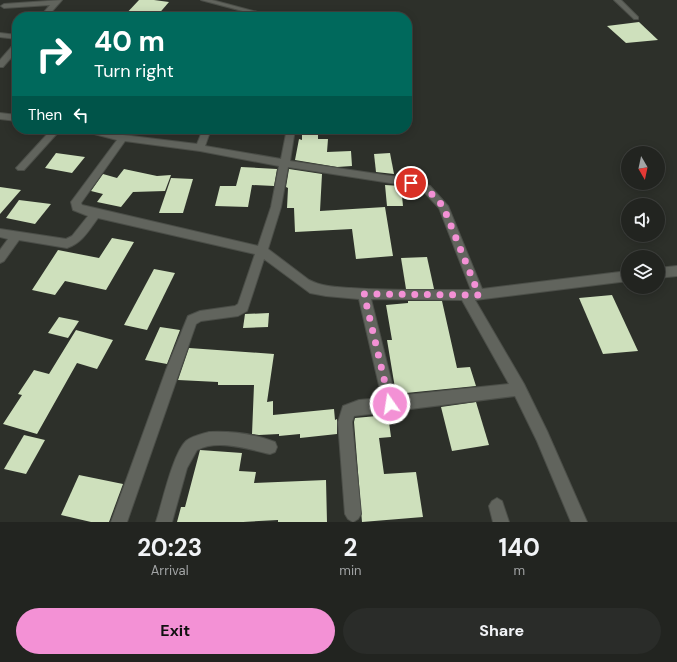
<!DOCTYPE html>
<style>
body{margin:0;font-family:"DM Sans",sans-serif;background:#2a2c29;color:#f1f3f6;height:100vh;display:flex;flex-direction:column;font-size:15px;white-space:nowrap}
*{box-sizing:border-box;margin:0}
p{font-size:13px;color:#a2a4a5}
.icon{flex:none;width:22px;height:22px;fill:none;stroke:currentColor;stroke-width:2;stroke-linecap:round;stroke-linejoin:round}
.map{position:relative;height:522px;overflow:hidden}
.sheet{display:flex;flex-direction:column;background:#222420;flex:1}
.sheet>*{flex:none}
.top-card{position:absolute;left:12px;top:12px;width:400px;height:122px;border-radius:16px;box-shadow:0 2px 10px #0003,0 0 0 1px #3f413e;background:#00695c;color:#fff;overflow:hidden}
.needle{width:26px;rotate:171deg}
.fabs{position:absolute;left:621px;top:146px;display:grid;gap:8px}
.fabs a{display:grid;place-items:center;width:44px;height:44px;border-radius:50%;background:#222420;box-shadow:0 2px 10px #0003,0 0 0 1px #3f413e;font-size:20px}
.pin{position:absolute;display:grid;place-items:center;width:34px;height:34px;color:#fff;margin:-17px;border:2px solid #fff;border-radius:50%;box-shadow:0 1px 4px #0007}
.me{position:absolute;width:44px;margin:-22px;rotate:347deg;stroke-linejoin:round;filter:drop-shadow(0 0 3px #0008)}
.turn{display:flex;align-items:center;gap:14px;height:84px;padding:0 16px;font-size:18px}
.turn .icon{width:52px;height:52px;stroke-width:2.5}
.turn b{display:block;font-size:28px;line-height:34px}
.then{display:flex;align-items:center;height:38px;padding:0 16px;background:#0003;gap:8px;font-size:15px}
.eta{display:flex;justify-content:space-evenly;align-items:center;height:68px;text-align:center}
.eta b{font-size:24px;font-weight:700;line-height:28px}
.primary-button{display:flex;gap:8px;margin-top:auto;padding:8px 16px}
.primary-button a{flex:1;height:46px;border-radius:24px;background:#f391d5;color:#111;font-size:16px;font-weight:700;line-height:46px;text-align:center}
.primary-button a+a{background:#2a2c29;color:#f1f3f6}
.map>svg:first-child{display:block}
.building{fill:#cee0bc}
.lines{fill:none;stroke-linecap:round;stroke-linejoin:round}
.minor-casing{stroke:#4b4e48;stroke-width:2}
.minor{fill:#61645d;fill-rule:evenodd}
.route{stroke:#f391d5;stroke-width:7;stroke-dasharray:0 12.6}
</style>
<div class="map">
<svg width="677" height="522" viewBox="0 0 677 522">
<rect width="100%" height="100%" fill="#2d302a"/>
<!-- building -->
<g class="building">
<path d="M139 0H154L169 2 156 17H123Z"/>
<path d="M639 22 658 40 626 43 607 26Z"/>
<path d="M302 129H318V139H328L327 152 351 151 352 166 337 167 295 160 299 139 302 140Z"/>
<path d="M56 153 85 157 72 173 45 168Z"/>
<path d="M390 153 394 174 376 172 374 154Z"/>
<path d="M241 167 277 169 274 186 252 185 248 207 215 206 220 186H236Z"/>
<path d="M124 169 157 176 171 175 165 191 133 192 121 207 97 202 103 194 91 191 103 174 117 178Z"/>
<path d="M289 169 322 174 320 211 385 207 393 256 356 259 352 229 295 232 294 208H287L288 188 286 187Z"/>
<path d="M171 178 193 179 183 213H159Z"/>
<path d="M385 185 401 186 403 206H387Z"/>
<path d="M0 187 21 190 0 214Z"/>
<path d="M19 200 51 204 35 224 6 218Z"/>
<path d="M112 238 134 242 106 290 65 281 55 295 32 290 58 250 99 258Z"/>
<path d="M427 257 434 289H406L401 258Z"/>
<path d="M154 269 175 273 147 330 124 325Z"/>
<path d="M612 295 638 351 603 354 579 298Z"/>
<path d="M408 301H442L457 368 470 367 476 386 396 394 387 340H392L386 305 408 303Z"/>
<path d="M269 313 268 327 243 328 245 314Z"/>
<path d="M59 317 79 321 68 338 48 333Z"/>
<path d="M160 327 180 330 167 364 145 360Z"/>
<path d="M76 330 113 340 97 369 77 363 37 434 3 424 22 395 18 394 34 370 49 374Z"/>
<path d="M189 348 274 354 267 402 273 401V415L334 409 335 420 337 419V434L300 438V434L279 436V434L259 435 252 434 254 385H218V382L178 380Z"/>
<path d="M476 402 489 445 452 451 441 407Z"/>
<path d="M388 415 391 437 379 438 384 474 416 472 423 517 362 522 354 422 355 418Z"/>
<path d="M24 435 45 440 26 474 4 469Z"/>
<path d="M200 450 242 453 239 471 256 472 254 483 326 480 327 522H278V520L243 522H177L181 507H185Z"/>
<path d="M79 475 123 484 109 522H91L61 515Z"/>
</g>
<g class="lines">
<defs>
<g id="minor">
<path d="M62 0 47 17H40L50 5 4 8 1 6 4 4Z"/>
<path d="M201 0H212L276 17H265Z"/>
<path d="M614 0H621L638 17V19H634Z"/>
<path d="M0 33 17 35V39L0 37Z"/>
<path d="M14 44H17V51L3 67H0V60Z"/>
<path d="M0 113 17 115V121L0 119Z"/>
<path d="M52 129H61L24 170H18L16 168 18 166Z"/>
<path d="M82 129H98L123 135 197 144 203 129H211L205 146 281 159 287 129H295L290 161 411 179 430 186 448 206 482 289 628 271V281L475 300 524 384 547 431 587 522H571L537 441 515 396 354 416 352 422 361 514 358 519 353 522 348 519 345 514 338 422 343 406 359 400 382 398 359 299 326 296 310 293 264 259 247 311 238 316 201 321 196 324 127 522H111L166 370 188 316 200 311 235 306 238 304 255 254 98 218C89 230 82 243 67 248L19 240 4 261 0 263V250L8 239 0 237V229L66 239 72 236 88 216 73 210 71 202 117 140 83 131ZM125 141 200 151 279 166 271 207 258 246 82 205 81 203ZM288 167 410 186 424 192 439 208 471 290C431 290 391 291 351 288 337 287 322 287 309 280L268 249 281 207ZM371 299 462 300 509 384 395 396Z"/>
<path d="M677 266V276L658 278V268Z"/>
<path d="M209 432C230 431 255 434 275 442L277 447 275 452 270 454C248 449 218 439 197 450L187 468 172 522H156C162 504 173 453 186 441 192 436 202 434 209 432Z"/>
<path d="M497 498 502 501 509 522H493L489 506 492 501Z"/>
</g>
</defs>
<!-- minor casing -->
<use href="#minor" class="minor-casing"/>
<!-- minor -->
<use href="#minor" class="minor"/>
</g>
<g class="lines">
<!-- route -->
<path class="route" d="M390 404 364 294 479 295 443 206 427 189 411 183"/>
</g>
</svg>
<div class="fabs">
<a><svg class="needle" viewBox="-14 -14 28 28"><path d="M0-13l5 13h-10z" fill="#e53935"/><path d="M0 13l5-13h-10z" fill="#a2a4a5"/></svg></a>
<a><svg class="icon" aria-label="sound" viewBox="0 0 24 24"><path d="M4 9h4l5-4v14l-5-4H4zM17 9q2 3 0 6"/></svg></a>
<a><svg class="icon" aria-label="layers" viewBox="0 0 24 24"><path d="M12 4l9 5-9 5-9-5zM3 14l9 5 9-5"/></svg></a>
</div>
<div class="pin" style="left:411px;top:183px;background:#d93025"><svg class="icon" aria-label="arrive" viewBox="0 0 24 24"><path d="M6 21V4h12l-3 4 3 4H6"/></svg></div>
<svg class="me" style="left:390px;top:404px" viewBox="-20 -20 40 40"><circle r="17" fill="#f391d5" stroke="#fff" stroke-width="3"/><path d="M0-11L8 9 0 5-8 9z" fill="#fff"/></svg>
<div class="top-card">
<div class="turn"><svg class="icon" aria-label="right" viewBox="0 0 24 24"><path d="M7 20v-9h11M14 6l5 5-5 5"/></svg><div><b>40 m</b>Turn right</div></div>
<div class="then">Then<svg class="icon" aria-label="left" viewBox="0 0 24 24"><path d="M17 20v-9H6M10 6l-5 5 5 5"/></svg></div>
</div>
</div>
<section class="sheet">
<div class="eta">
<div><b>20:23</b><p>Arrival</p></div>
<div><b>2</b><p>min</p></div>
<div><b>140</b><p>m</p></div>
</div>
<div class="primary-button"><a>Exit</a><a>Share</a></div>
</section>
